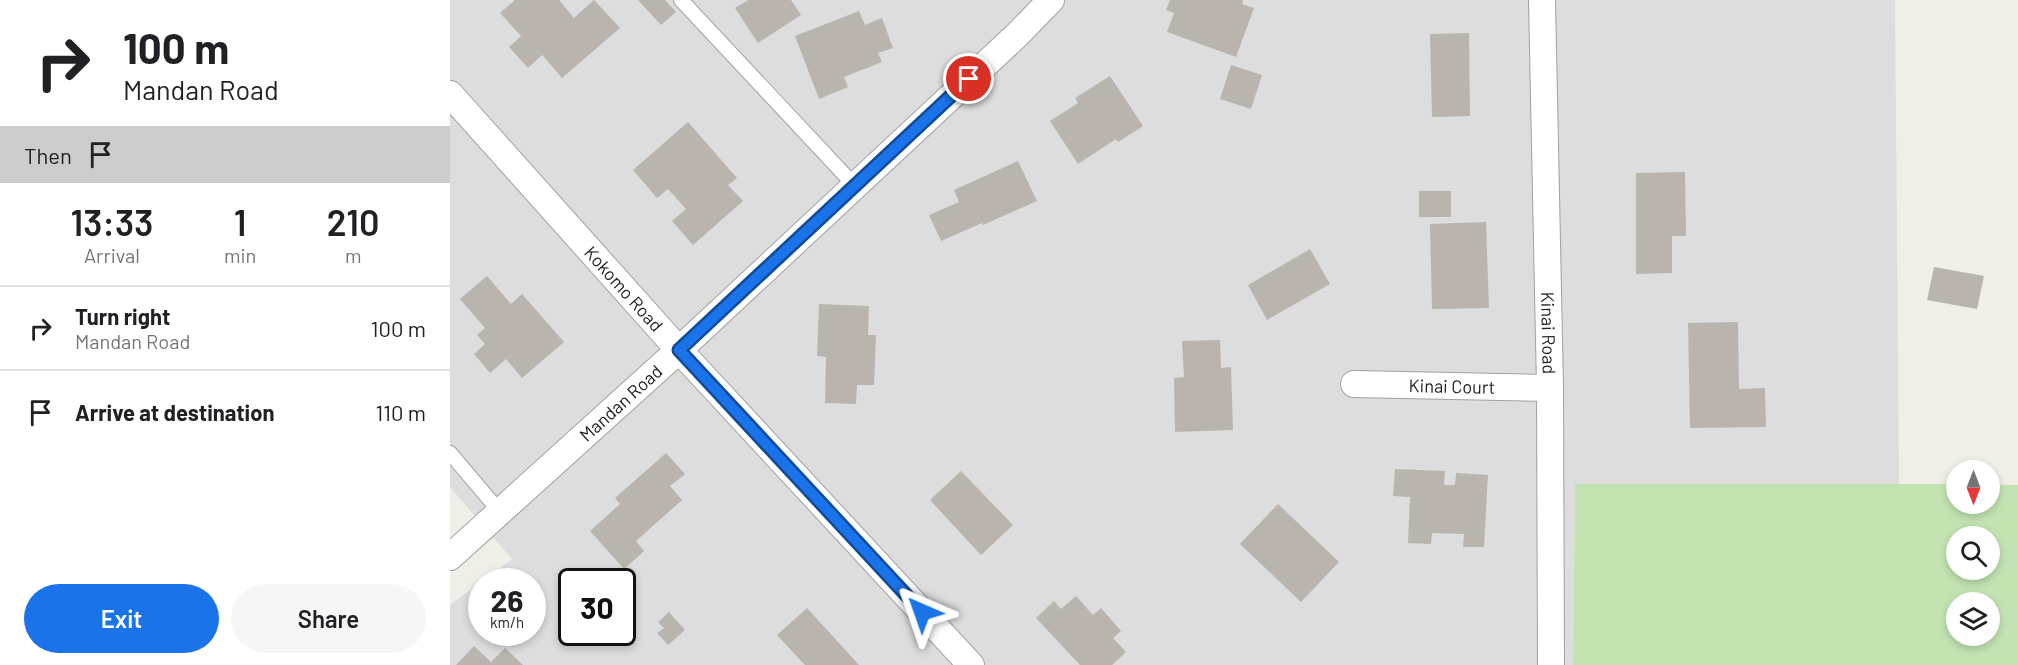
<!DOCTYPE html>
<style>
body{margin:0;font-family:Barlow,sans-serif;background:#f6f6f6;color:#202124;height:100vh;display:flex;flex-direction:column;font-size:22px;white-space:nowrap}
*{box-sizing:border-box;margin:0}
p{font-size:20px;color:#757577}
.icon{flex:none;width:33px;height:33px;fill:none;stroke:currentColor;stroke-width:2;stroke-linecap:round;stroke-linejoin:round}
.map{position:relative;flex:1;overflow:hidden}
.details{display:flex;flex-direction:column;background:#fff;width:450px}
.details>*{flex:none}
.top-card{background:#fff;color:#202124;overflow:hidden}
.needle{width:39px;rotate:180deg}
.buttons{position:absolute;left:1496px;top:460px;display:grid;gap:12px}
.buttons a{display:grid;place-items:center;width:54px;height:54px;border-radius:50%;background:#fff;box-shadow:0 3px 9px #0003;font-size:30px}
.speed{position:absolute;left:18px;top:568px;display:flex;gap:12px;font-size:30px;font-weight:700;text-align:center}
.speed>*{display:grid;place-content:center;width:78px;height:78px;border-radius:50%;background:#fff;box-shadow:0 3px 9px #0003;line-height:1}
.speed small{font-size:15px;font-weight:400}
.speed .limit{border:3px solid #111;border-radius:9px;background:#fff;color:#111}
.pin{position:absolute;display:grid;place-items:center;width:51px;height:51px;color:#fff;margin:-26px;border:3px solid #fff;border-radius:50%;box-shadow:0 2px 6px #0007}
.me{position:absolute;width:66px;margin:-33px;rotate:317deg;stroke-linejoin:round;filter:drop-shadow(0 0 4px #0008)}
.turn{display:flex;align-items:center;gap:21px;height:126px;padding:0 24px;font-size:27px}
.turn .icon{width:78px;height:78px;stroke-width:2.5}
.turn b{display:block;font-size:42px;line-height:51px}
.then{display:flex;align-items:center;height:57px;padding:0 24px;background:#0003;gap:12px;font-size:22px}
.eta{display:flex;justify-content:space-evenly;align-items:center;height:102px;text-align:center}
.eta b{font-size:36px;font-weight:600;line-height:42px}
.primary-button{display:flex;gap:12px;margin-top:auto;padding:12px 24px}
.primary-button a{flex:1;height:69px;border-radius:36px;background:#1a73e8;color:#fff;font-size:24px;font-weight:600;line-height:69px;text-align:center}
.primary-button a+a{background:#f6f6f6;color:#202124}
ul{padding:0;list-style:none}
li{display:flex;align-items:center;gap:18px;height:84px;padding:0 24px;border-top:2px solid #e0e0e0}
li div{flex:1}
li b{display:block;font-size:22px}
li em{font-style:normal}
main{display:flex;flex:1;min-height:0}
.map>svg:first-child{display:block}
.residential{fill:#dedddd;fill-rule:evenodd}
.grass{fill:#c3e4b2;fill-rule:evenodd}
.building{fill:#b9b4ad}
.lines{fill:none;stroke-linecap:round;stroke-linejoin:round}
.service-casing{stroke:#a1a1a1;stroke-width:16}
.minor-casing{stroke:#a1a1a1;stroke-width:28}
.service{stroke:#fff;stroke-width:14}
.minor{stroke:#fff;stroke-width:26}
.route-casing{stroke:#114b97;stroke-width:15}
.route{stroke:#1a73e8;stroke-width:10}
.labels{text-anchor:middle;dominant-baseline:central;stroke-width:4.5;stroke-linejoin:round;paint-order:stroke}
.street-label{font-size:18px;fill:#202020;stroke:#fff}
</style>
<main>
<section class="details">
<div class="top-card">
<div class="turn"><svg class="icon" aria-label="right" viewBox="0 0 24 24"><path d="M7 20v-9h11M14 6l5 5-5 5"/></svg><div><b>100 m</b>Mandan Road</div></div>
<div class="then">Then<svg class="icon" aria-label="arrive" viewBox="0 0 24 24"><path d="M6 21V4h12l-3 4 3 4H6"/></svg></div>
</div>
<div class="eta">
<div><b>13:33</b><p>Arrival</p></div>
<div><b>1</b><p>min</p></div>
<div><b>210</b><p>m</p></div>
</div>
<ul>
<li><svg class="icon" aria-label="right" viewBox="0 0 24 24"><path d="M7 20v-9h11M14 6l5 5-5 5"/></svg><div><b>Turn right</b><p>Mandan Road</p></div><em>100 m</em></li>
<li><svg class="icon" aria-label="arrive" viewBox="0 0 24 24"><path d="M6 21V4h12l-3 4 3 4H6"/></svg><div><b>Arrive at destination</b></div><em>110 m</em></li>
</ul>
<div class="primary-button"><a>Exit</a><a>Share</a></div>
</section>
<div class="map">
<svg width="1568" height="665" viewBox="0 0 1568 665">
<rect width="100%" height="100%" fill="#efeee7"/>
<!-- residential -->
<path class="residential" d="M0 0H1445L1449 484H1125L1123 665H0V605L62 559 0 487ZM32 582H82V633H32ZM122 582H172V633H122Z"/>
<!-- grass -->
<path class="grass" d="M1125 484H1506V504H1539V485H1568V665H1123ZM1506 537H1539V570H1506ZM1506 603H1539V636H1506Z"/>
<!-- building -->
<g class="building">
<path d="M65 0H109L124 18 144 0 170 28 112 78 92 55 78 68 59 47 71 36 50 13Z"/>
<path d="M188 0H215L226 12 211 25Z"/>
<path d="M298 0H341L351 15 308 43 285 8Z"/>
<path d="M720 0H793L792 4 804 8 786 57 717 32 724 13 716 10Z"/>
<path d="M409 11 415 25 432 18 443 48 428 53 432 62 394 77 398 87 369 99 345 36Z"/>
<path d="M1019 33 1020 116 982 117 980 34Z"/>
<path d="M781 65 812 75 801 109 770 99Z"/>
<path d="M660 76 693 126 668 142 666 139 628 164 600 121 628 103 625 98Z"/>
<path d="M238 122 287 178 278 185 293 201 243 245 222 221 236 209 218 189 207 198 183 170Z"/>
<path d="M568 161 587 201 533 225 532 223 491 241 479 215 509 202 504 190Z"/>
<path d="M1235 172 1236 236H1222V273L1186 274V173Z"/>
<rect x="969" y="191" width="32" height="26"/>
<path d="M1036 222 1039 308 982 309 980 224Z"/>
<path d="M860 249 880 284 817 320 798 285Z"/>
<path d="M1484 267 1534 276 1527 309 1477 300Z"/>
<path d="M37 276 61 304 72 294 114 342 72 378 56 359 40 373 24 354 35 344 27 335 35 328 10 299Z"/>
<path d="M369 304 419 306 418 335H426L424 385H407L406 404 375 403 376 357 367 356Z"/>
<path d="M1288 322 1289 389 1315 388 1316 427 1240 428 1238 323Z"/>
<path d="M770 340 771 368 781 367 783 430 725 432 724 378 734 377 732 341Z"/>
<path d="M216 453 235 474 220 486 232 500 186 541 194 551 174 569 140 531 170 504 165 498Z"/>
<path d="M945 469 995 471 994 485H1005L1006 473 1038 475 1034 547H1013L1014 534 982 533 981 544 958 543 960 497 943 496Z"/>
<path d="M511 471 563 525 531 555 480 500Z"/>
<path d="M828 504 889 562 851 602 790 544Z"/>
<path d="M626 596 643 615 651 608 671 631 663 638 676 652 662 665H630L586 618 604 601 611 609Z"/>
<path d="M357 608 409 665H355L327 635Z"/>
<path d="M219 612 235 630 218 645 207 633 214 628 208 622Z"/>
<path d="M24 646 41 662 55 648 73 665H6Z"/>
</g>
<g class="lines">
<defs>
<g id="service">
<path d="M231 0 405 186"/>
<path d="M0 453 50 512"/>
</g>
<g id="minor">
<path id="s1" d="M1092 0 1100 388 1101 665"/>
<path id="s2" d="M0 94 229 350 521 665"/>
<path id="s3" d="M904 384 1100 388"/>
<path id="s4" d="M0 557 229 350 568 34 601 0"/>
</g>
</defs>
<!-- service casing -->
<use href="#service" class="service-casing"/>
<!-- minor casing -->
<use href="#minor" class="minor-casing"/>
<!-- service -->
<use href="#service" class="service"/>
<!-- minor -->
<use href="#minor" class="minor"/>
</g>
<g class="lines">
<defs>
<path id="route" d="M472 612 229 350 519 79"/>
</defs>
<!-- route casing -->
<use href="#route" class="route-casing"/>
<!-- route -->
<use href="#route" class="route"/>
</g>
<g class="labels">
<!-- street labels -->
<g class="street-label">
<text stroke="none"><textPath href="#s2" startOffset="261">Kokomo Road</textPath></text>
<text stroke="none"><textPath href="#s1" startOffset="333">Kinai Road</textPath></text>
<text stroke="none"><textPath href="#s3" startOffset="98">Kinai Court</textPath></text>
<text stroke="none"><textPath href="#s4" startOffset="230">Mandan Road</textPath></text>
</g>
</g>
</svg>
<div class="buttons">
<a><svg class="needle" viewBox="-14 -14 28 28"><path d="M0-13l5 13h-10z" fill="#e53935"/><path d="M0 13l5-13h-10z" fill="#757577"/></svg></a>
<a><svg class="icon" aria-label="search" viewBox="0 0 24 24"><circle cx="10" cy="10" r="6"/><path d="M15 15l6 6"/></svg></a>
<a><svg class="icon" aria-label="layers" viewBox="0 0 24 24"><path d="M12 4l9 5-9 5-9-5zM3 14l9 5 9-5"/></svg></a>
</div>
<div class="speed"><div>26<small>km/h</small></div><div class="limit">30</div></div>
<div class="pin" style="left:519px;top:79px;background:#d93025"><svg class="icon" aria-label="arrive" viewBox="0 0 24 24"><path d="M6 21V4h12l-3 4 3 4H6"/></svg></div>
<svg class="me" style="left:472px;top:612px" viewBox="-20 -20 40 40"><path d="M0-17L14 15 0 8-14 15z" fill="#1a73e8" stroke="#fff" stroke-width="4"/></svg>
</div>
</main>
